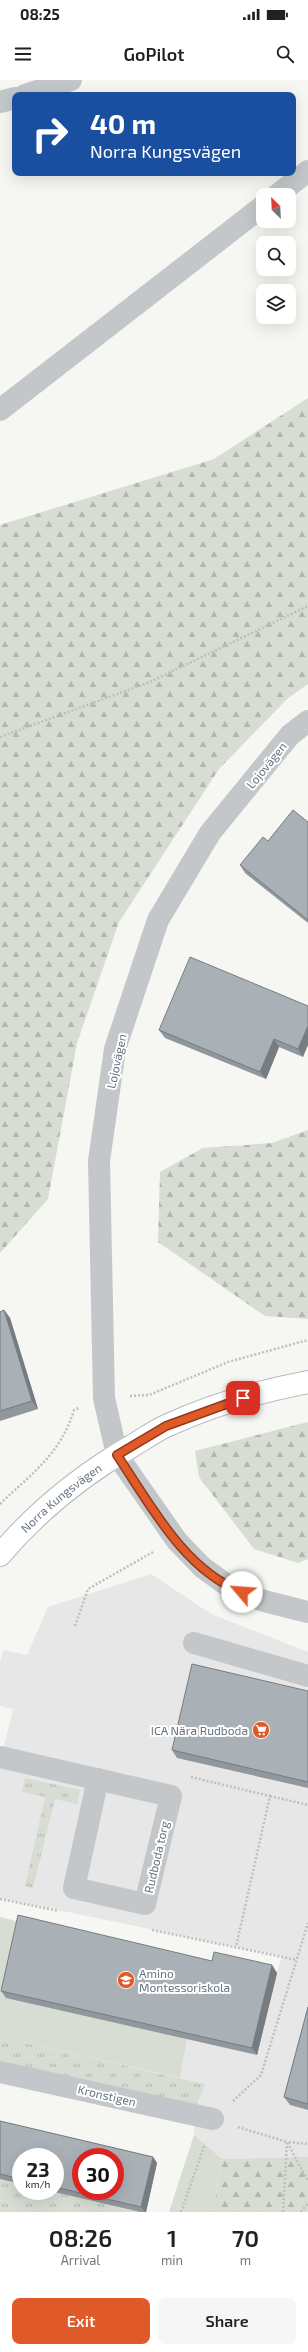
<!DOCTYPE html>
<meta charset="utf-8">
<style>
body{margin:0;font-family:"Exo 2",sans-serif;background:#f6f6f6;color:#202124;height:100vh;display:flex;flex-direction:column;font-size:15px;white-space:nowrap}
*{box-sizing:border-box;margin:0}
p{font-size:13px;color:#757577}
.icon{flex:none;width:22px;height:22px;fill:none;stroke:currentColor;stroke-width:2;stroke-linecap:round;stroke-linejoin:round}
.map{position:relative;height:2132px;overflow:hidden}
.details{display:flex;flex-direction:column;background:#fff;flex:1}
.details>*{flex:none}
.top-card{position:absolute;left:12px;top:12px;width:284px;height:84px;border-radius:8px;box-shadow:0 4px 16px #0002;background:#1a4fa0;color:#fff;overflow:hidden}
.needle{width:26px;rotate:336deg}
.tools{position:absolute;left:256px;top:108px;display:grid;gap:8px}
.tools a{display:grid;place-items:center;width:40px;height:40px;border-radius:8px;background:#fff;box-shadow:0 4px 16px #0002;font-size:20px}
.speed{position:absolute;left:12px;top:2068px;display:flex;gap:8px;font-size:20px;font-weight:700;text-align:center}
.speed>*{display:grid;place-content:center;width:52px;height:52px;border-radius:50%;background:#fff;box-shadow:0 4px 16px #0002;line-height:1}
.speed small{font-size:10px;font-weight:400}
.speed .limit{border:6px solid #d22;background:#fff;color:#111}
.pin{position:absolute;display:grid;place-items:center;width:34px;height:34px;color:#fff;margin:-17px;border-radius:8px;box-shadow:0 2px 6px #0006}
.me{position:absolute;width:44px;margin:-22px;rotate:297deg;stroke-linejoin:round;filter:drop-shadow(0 0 3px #0008)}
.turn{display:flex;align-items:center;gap:14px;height:84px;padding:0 12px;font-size:18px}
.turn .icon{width:52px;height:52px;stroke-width:2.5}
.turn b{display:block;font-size:28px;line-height:34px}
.eta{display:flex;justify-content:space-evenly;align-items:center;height:68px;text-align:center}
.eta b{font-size:24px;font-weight:600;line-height:28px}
.cta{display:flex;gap:8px;margin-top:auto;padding:8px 12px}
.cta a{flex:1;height:46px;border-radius:8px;background:#e05928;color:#fff;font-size:16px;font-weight:600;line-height:46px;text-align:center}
.cta a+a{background:#f6f6f6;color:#202124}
.status{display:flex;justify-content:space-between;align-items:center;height:28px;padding:0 20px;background:#fff;direction:ltr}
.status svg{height:11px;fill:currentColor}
header{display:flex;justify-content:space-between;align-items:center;height:52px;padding:0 12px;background:#fff;font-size:18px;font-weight:600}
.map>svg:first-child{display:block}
.built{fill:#e6e7e6}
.grass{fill:url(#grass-tufts)}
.forest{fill:url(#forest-firs)}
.green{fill:#d7ddd3}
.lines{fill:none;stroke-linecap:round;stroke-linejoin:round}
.major-casing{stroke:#b6babe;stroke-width:24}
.path{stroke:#bdbfc1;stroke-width:2.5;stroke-dasharray:2 2;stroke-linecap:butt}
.minor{stroke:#c3c7ca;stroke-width:22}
.major{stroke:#fff;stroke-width:22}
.wall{fill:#91989d}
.shaded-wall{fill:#767c80}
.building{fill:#a9b1b7;stroke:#767c80;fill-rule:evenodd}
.route-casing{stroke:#923a1a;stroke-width:10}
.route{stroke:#e05928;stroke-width:7}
.labels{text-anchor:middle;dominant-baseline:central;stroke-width:4;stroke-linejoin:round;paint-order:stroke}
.street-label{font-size:12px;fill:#657583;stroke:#fff}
.poi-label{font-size:12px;fill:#657583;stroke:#fff;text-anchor:end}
</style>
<div class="status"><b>08:25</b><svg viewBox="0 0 49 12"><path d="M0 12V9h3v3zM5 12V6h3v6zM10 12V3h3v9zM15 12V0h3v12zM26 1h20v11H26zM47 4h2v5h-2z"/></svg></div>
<header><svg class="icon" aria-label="menu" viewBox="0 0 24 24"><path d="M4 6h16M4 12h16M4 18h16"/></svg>GoPilot<svg class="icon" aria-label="search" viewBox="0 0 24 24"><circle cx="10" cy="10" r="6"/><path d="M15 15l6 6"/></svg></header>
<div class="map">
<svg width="308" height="2132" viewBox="0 0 308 2132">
<defs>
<pattern id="grass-tufts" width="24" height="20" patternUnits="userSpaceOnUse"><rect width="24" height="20" fill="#d7ddd3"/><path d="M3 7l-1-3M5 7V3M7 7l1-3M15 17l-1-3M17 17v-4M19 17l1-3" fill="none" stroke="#b2b8b1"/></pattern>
<pattern id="forest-firs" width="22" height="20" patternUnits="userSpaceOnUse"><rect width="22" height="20" fill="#d7ddd3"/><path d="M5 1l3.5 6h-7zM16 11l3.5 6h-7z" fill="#b2b8b1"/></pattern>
</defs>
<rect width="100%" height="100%" fill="#f6f6f2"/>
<!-- built -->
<path class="built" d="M151 1494 211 1534 308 1572V2078L222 2079 194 2055 196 2027 205 2004 180 1998 187 1959 277 1893 282 1876 0 1818V1683L13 1629 0 1626V1583L3 1570 27 1575 48 1527Z"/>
<!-- grass -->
<g class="grass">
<path d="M25 1698 80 1710 77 1724 55 1719 33 1808 25 1806 45 1717 22 1712Z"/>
<path d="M0 1957 205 2004 196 2027 0 1982Z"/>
<path d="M0 2099 21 2104V2111H50L140 2132H0Z"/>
</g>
<!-- forest -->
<g class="forest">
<path d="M308 318V604L288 618 219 689 119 842 77 963 48 1119 0 1173V445L214 379Z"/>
<path d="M308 1050V1239L265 1236 158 1162 160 1092 203 1068 272 1063Z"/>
<path d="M308 1342V1479L298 1483 254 1469 199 1397 195 1371Z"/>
<path d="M308 2077V2132H213L222 2079Z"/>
</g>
<!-- green -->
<g class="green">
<path d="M0 1837 23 1843 187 1959 180 1998 0 1957Z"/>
<path d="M194 2055 222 2079 213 2132H169Z"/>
</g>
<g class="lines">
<defs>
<g id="major">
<path id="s1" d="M0 1475C38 1430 82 1395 132 1366 144 1359 155 1351 166 1346 209 1326 261 1311 308 1302"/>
</g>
</defs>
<!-- major casing -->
<use href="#major" class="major-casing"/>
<!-- path -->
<g class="path">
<path d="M0 657 150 602 308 526"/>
<path d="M130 1316 149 1315 228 1282 308 1260"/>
<path d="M0 1424C32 1393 60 1375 74 1330L79 1328"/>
<path d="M75 1546 88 1509 153 1472"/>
<path d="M191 1697 270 1716 236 1867"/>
<path d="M270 1716 308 1725"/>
<path d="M0 1819 59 1831"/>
<path d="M152 1850 297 1880"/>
<path d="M233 2021 261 1995 308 1843"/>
<path d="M238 2047 287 2062 308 2101"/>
<path d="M181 2132 205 2064"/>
<path d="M283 2132 287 2062 308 2064"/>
<path d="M301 2132 308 2123"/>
</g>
<!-- minor -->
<g class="minor">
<path d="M25 15 71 0"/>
<path d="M0 22 15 18"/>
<path d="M277 115 308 91"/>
<path d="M0 330 263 126"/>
<path d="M308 641 290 655 210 753 158 840 115 969 99 1081 104 1318 117 1375 177 1461 202 1487 231 1508 264 1521 308 1532"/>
<path d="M194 1563 308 1596"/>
<path d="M0 1677 171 1716 145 1824 74 1808 98 1699"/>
<path d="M0 1992 213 2039"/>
</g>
<!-- major -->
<use href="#major" class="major"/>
</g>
<!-- wall -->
<g class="wall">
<path d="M308 742V843L245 793 240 785 268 761Z"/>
<path d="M308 926 303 977 279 967 266 999 165 958 159 950Z"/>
<path d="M4 1230 10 1238 38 1329 0 1341V1232Z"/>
<path d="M308 1611V1708L177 1678 172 1670Z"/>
<path d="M212 1881 272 1885 277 1893 257 1975 6 1918 1 1911Z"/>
<path d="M308 1927V2030L290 2025 284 2017Z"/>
<path d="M0 2041 153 2077 157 2083 146 2132H140L50 2111H55V2077H21V2104L0 2099Z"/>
</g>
<!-- shaded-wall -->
<g class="shaded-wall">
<path d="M308 946V965L303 977 298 969Z"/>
<path d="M274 959 279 967 266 999 260 992Z"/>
<path d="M4 1230 10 1238 38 1329 32 1321Z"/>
<path d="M272 1885 277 1893 257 1975 252 1968Z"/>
<path d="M153 2077 157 2083 146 2132H145L141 2127Z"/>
</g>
<!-- building -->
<g class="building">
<path d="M293 730 308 742V840L240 785 263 757 268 761Z"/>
<path d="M190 877 308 926V946L298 969 274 959 260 992 159 950Z"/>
<path d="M4 1230 32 1321 0 1331V1232Z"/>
<path d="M192 1584 308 1611V1702L172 1670Z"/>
<path d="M18 1835 212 1881 214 1872 272 1885 252 1968 1 1911Z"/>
<path d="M308 1927V2024L284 2017Z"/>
<path d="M0 2041 153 2077 141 2127 55 2107V2077H21V2099L0 2094ZM81 2077H115V2111H81Z"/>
</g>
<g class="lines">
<defs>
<path id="route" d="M242 1512C184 1490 150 1424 117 1375L166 1346 243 1318"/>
</defs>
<!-- route casing -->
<use href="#route" class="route-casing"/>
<!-- route -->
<use href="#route" class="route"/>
</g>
<!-- icons -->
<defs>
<symbol id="supermarket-disc" viewBox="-11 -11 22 22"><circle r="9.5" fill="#e05928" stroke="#fff"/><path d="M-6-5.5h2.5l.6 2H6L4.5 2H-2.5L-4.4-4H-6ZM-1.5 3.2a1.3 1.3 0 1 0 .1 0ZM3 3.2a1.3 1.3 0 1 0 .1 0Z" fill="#fff"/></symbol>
<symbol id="school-disc" viewBox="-11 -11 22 22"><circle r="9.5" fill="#e05928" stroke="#fff"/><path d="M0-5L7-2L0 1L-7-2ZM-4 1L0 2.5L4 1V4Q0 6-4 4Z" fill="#fff"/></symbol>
</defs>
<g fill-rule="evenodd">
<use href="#supermarket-disc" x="251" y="1640" width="20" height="20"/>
<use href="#school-disc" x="116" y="1890" width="20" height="20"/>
</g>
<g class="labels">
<!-- street labels -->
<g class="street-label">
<text transform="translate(266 685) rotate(-51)">Lojovägen</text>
<text transform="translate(116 981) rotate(-78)">Lojovägen</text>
<text stroke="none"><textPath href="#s1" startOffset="84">Norra Kungsvägen</textPath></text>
<text transform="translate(156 1777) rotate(-77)">Rudboda torg</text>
<text transform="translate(107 2015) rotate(13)">Kronstigen</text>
</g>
<!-- poi labels -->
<g class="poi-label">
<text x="248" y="1650">ICA Nära Rudboda</text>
<text x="139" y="1893" text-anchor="start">Amino<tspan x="139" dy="14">Montessoriskola</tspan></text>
</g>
</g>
</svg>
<div class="tools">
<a><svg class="needle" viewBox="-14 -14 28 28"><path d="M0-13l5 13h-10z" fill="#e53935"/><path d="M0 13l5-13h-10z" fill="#757577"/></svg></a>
<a><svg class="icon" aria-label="search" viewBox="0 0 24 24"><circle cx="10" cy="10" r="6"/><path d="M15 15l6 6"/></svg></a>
<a><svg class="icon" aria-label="layers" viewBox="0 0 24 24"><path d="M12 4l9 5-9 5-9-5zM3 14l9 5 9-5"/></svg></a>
</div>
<div class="speed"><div>23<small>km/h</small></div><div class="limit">30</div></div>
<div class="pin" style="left:243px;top:1318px;background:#d93025"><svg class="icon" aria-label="arrive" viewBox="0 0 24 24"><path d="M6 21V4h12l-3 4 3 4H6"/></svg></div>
<svg class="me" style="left:242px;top:1512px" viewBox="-20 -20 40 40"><circle r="19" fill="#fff"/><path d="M0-13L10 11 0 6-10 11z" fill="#e05928"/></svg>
<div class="top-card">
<div class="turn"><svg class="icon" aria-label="right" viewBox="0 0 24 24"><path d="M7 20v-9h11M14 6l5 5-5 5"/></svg><div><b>40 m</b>Norra Kungsvägen</div></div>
</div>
</div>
<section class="details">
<div class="eta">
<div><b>08:26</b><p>Arrival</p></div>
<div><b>1</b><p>min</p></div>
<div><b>70</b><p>m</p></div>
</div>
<div class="cta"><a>Exit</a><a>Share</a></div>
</section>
